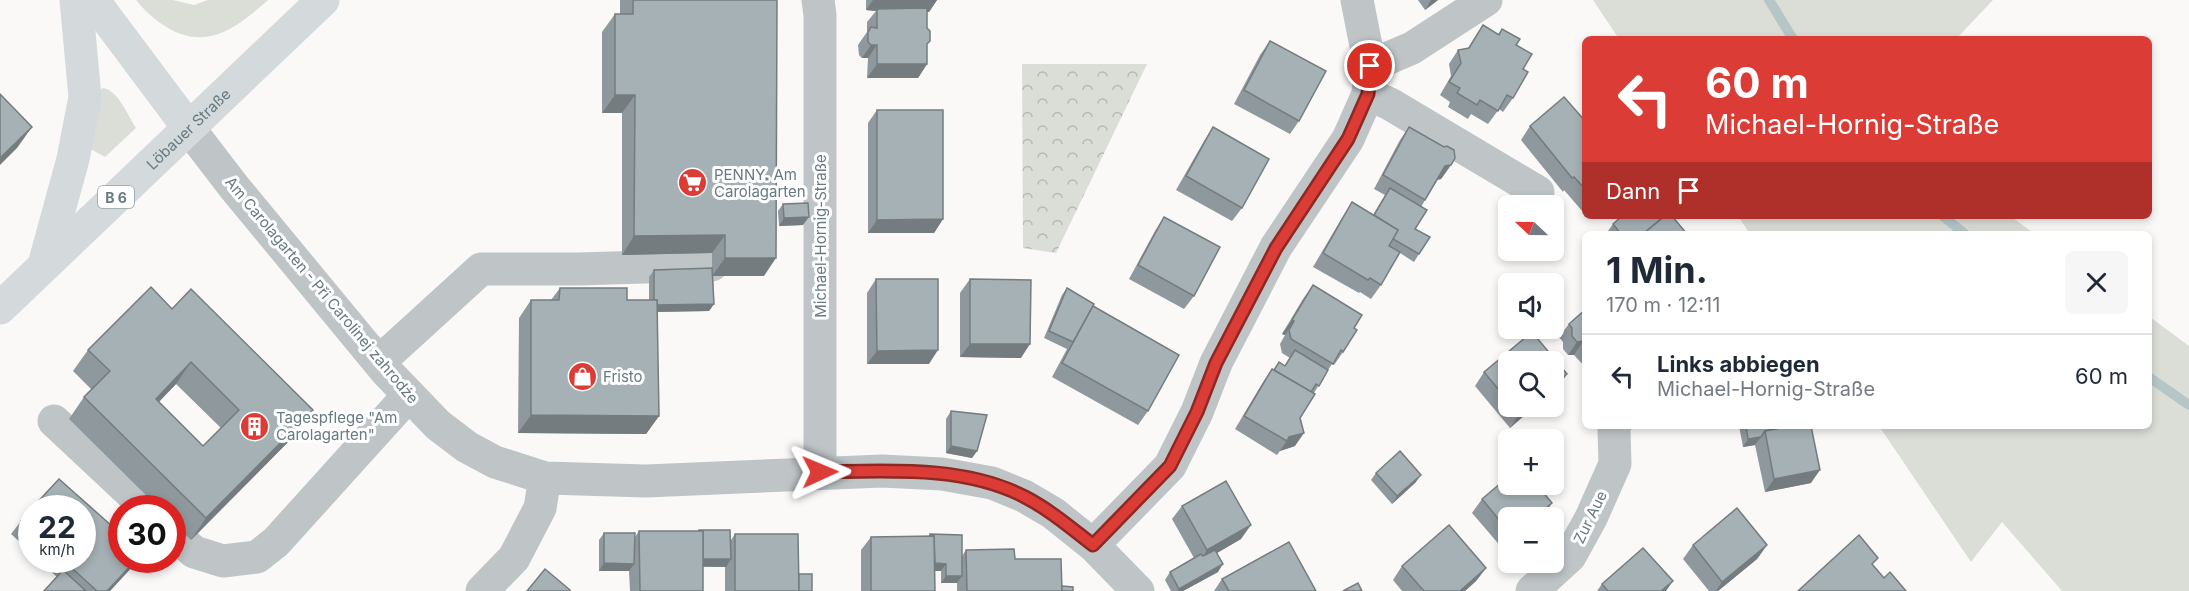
<!DOCTYPE html>
<html lang="de">
<meta charset="utf-8">
<style>
body{margin:0;font-family:Inter,sans-serif;background:#f6f6f7;color:#1f2937;height:100vh;display:flex;flex-direction:column;font-size:22px;white-space:nowrap}
*{box-sizing:border-box;margin:0}
p{font-size:20px;color:#747a83}
.icon{flex:none;width:33px;height:33px;fill:none;stroke:currentColor;stroke-width:2;stroke-linecap:round;stroke-linejoin:round}
.map{position:relative;flex:1;overflow:hidden}
.panel{position:absolute;left:1582px;top:231px;width:570px;height:198px;display:flex;flex-direction:column;background:#fff;border-radius:9px;box-shadow:0 3px 9px #0003}
.panel>*{flex:none}
.guide{position:absolute;left:1582px;top:36px;width:570px;height:183px;border-radius:9px;box-shadow:0 3px 9px #0003;background:#db3d36;color:#fff;overflow:hidden}
.needle{width:39px;rotate:292deg}
.controls{position:absolute;left:1498px;top:195px;display:grid;gap:12px}
.controls a{display:grid;place-items:center;width:66px;height:66px;border-radius:9px;background:#fff;box-shadow:0 3px 9px #0003;font-size:30px}
.speed{position:absolute;left:18px;top:495px;display:flex;gap:12px;font-size:30px;font-weight:700;text-align:center}
.speed>*{display:grid;place-content:center;width:78px;height:78px;border-radius:50%;background:#fff;box-shadow:0 3px 9px #0003;line-height:1}
.speed small{font-size:15px;font-weight:400}
.speed .limit{border:9px solid #d22;background:#fff;color:#111}
.pin{position:absolute;display:grid;place-items:center;width:51px;height:51px;color:#fff;margin:-26px;border:3px solid #fff;border-radius:50%;box-shadow:0 2px 6px #0007}
.me{position:absolute;width:66px;margin:-33px;rotate:89deg;stroke-linejoin:round;filter:drop-shadow(0 0 4px #0008)}
.turn{display:flex;align-items:center;gap:21px;height:126px;padding:0 24px;font-size:27px}
.turn .icon{width:78px;height:78px;stroke-width:2.5}
.turn b{display:block;font-size:42px;line-height:51px}
.then{display:flex;align-items:center;height:57px;padding:0 24px;background:#0003;gap:12px;font-size:22px}
.round{display:grid;place-items:center;flex:none;width:63px;height:63px;border-radius:9px;background:#f6f6f7}
.summary{display:flex;align-items:center;justify-content:space-between;height:102px;padding:0 24px}
h1{font-size:36px;font-weight:700;line-height:45px}
ul{padding:0;list-style:none}
li{display:flex;align-items:center;gap:18px;height:84px;padding:0 24px;border-top:2px solid #e0e1e3}
li div{flex:1}
li b{display:block;font-size:22px}
li em{font-style:normal}
.map>svg:first-child{display:block}
.grass{fill:#dbded7}
.forest{fill:url(#forest-crowns)}
.lines{fill:none;stroke-linecap:round;stroke-linejoin:round}
.stream{stroke:#b6c6c7;stroke-width:10}
.minor{stroke:#bfc5c7;stroke-width:33}
.major{stroke:#d4d9dc;stroke-width:33}
.wall{fill:#8f989c;fill-rule:evenodd}
.shaded-wall{fill:#747c7f}
.building{fill:#a6b1b5;stroke:#747c7f;stroke-width:1.5;fill-rule:evenodd}
.route-casing{stroke:#8e2823;stroke-width:15}
.route{stroke:#db3d36;stroke-width:10}
.labels{text-anchor:middle;dominant-baseline:central;stroke-width:6;stroke-linejoin:round;paint-order:stroke}
.shield{fill:#fff;stroke:#94a2a7;stroke-width:1.5}
.shield-label{font-size:14px;font-weight:bold;fill:#667a81}
.street-label{font-size:15px;fill:#667a81;stroke:#fff}
.poi-label{font-size:15px;fill:#667a81;stroke:#fff;text-anchor:start}
</style>
<div class="map">
<svg width="2189" height="591" viewBox="0 0 2189 591">
<defs>
<pattern id="forest-crowns" width="20" height="18" patternUnits="userSpaceOnUse" patternTransform="scale(1.5)"><rect width="20" height="18" fill="#dbded7"/><path d="M2 6a3 3 0 1 1 6 0M12 15a3 3 0 1 1 6 0" fill="none" stroke="#b5b9b4"/></pattern>
</defs>
<rect width="100%" height="100%" fill="#faf9f8"/>
<!-- grass -->
<g class="grass">
<path d="M136 0H173L194 5 208 0H268C250 16 228 35 204 37 178 40 151 19 136 0Z"/>
<path d="M1593 0H1993L1956 39H1619Z"/>
<path d="M103 88C118 90 128 116 136 128L105 157 87 147 99 91Z"/>
<path d="M1738 216H2010L2035 234H1750Z"/>
<path d="M2150 317 2189 346V591H2062L2002 522 1971 562 1879 426H2150Z"/>
</g>
<!-- forest -->
<path class="forest" d="M1022 64H1147L1056 253 1023 248Z"/>
<g class="lines">
<!-- stream -->
<g class="stream">
<path d="M1769 0 1793 39"/>
<path d="M1943 216 1965 234"/>
<path d="M2150 378 2189 405"/>
</g>
<!-- minor -->
<g class="minor">
<path d="M818 0 820 15V472"/>
<path d="M1370 66 1412 48 1486 0"/>
<path d="M1368 94 1390 104 1538 192"/>
<path d="M188 127 234 187 386 371 438 425 467 447 495 462 545 478 646 481 882 471 942 474 992 483 1024 496 1053 513 1093 545 1138 591"/>
<path d="M379 362 481 269H578L712 265"/>
<path d="M54 421 147 508"/>
<path d="M172 532 194 552 223 561 257 557 276 542 408 396"/>
<path d="M1093 545 1170 466 1197 412 1216 363 1276 247 1348 139 1368 94 1370 66 1357 0"/>
<path d="M482 591 514 558 540 508 545 478"/>
<path d="M1532 591 1570 556 1591 518 1615 464 1614 430 1615 426"/>
</g>
<!-- major -->
<g class="major">
<path d="M93 0 188 127"/>
<path d="M44 265 73 159 85 97 76 0"/>
<path id="s1" d="M0 308 323 0"/>
</g>
</g>
<!-- wall -->
<g class="wall">
<path d="M620 0H777L764 276H713L714 304 709 311 657 312 659 416 646 434 518 433 519 318 531 300H551L560 288 627 300H649V277L654 270 712 268V253L622 255V113H602V32L615 14H620Z"/>
<path d="M866 0H937L929 12H927V64L918 78H867L868 58H862L859 55 858 45 867 32V22L876 11 866 10Z"/>
<path d="M1418 0H1438L1425 10Z"/>
<path d="M1483 25 1498 34 1502 29 1516 45 1523 69 1513 98 1503 112 1499 109 1488 124 1471 114 1468 119 1448 107 1450 102 1440 95 1451 76 1449 64 1458 50 1468 48Z"/>
<path d="M1270 41 1299 121 1290 134 1234 104 1260 55Z"/>
<path d="M877 110 943 219 934 233H868V123Z"/>
<path d="M1586 122V210L1583 212 1564 190 1563 192 1521 140 1530 126Z"/>
<path d="M1213 127 1242 208 1232 221 1176 190 1204 141Z"/>
<path d="M1409 127 1451 165 1441 179 1437 180 1421 207 1415 229 1419 254 1414 262 1400 253 1381 285 1371 299 1360 292 1359 293 1313 267 1343 216 1352 202 1373 215 1385 195 1374 189 1400 140Z"/>
<path d="M783 204 803 225 779 226 778 211Z"/>
<path d="M1164 217 1194 296 1184 309 1129 279 1155 231Z"/>
<path d="M1613 224 1687 234H1610L1608 231Z"/>
<path d="M876 279 929 364H867V293Z"/>
<path d="M970 279 1021 358 960 357V293Z"/>
<path d="M1313 285 1354 328 1343 352 1334 365 1332 364 1328 370 1314 393 1300 418 1295 446 1280 451 1277 455 1235 429 1263 382 1272 369 1274 370 1279 362 1285 366 1290 358 1282 353 1280 344 1285 335 1282 334 1303 299Z"/>
<path d="M1067 288 1089 313 1148 411 1138 425 1052 377 1067 349 1044 338 1062 295Z"/>
<path d="M172 309 313 410 298 432 191 540 172 522V508H159L69 419 84 397 92 390 73 371 88 350ZM176 384 221 428 203 446 159 402Z"/>
<path d="M1586 309V368L1574 355H1568L1563 349V342L1559 337 1569 324Z"/>
<path d="M1532 332 1567 374 1557 388 1554 390V362H1509V406H1535L1510 428 1475 386 1484 372Z"/>
<path d="M951 411 977 451 972 458 946 453V419Z"/>
<path d="M1739 426H1811V483L1765 492 1755 445 1743 447Z"/>
<path d="M1376 473 1416 482 1392 504 1371 480Z"/>
<path d="M1482 499 1552 503 1541 518H1509V544L1503 549 1472 513Z"/>
<path d="M1182 506 1241 539 1217 553 1218 572 1183 591H1171L1165 580 1170 572 1194 558 1172 519Z"/>
<path d="M32 509V553L11 534 21 521Z"/>
<path d="M699 530 731 540 735 534 799 574 812 591H725V567H703V591H630L629 571H599V540L604 533 635 537 639 531H698Z"/>
<path d="M930 534 962 556 966 550 1015 559 1062 586 1073 591H957V583H941V571H935V591H861V550L871 537 929 536Z"/>
<path d="M1693 545H1767L1757 559 1718 591H1709L1683 559Z"/>
<path d="M38 560H82L132 567 110 591H44L57 577Z"/>
<path d="M1402 566 1486 568 1476 581 1465 591H1402L1393 580Z"/>
<path d="M1222 579 1316 591H1214Z"/>
<path d="M1602 584 1666 591H1597Z"/>
</g>
<!-- shaded-wall -->
<g class="shaded-wall">
<path d="M873 0H937L929 12 877 11V9L876 11 866 10Z"/>
<path d="M1431 0H1438L1425 10Z"/>
<path d="M871 45H877L868 58H862Z"/>
<path d="M877 64H927L918 78H867Z"/>
<path d="M615 95H635L622 113H602Z"/>
<path d="M32 127 17 148 0 165V158Z"/>
<path d="M1451 165 1441 179 1435 180 1445 166Z"/>
<path d="M809 217 803 225 779 226 784 218Z"/>
<path d="M943 219 934 233H868L877 220Z"/>
<path d="M725 235 712 253 622 255 634 236Z"/>
<path d="M725 258H776L764 276H712Z"/>
<path d="M714 304 709 311 649 312 655 305Z"/>
<path d="M1292 320 1294 321 1285 335 1282 334Z"/>
<path d="M1583 341 1574 355H1568L1577 342Z"/>
<path d="M970 344H1030L1021 358 960 357Z"/>
<path d="M938 350 929 364H867L877 351Z"/>
<path d="M191 362 176 384 141 420 156 399Z"/>
<path d="M1567 374 1557 388 1554 390V385Z"/>
<path d="M1528 406H1535L1510 428 1519 414Z"/>
<path d="M313 410 298 432 191 540 206 518Z"/>
<path d="M531 415 659 416 646 434 518 433Z"/>
<path d="M1304 433 1295 446 1280 451 1289 437Z"/>
<path d="M1761 437 1755 445 1743 447 1748 439Z"/>
<path d="M951 446 977 451 972 458 946 453Z"/>
<path d="M1820 470 1811 483 1765 492 1774 479Z"/>
<path d="M1421 475 1416 482 1392 504 1397 496Z"/>
<path d="M1552 503 1541 518H1534Z"/>
<path d="M1251 525 1241 539 1198 564 1207 550Z"/>
<path d="M1509 540V544L1503 549Z"/>
<path d="M1767 545 1757 559 1718 591H1716L1722 582Z"/>
<path d="M698 559H731L726 567 693 566Z"/>
<path d="M136 560H137L132 567 110 591H107Z"/>
<path d="M604 563 634 564 629 571H599Z"/>
<path d="M930 563 946 564 941 571H925Z"/>
<path d="M1223 564 1218 572 1183 591H1177L1179 589Z"/>
<path d="M1486 568 1476 581 1465 591H1460Z"/>
<path d="M946 576H962L957 583H941Z"/>
<path d="M1673 581 1666 591H1661Z"/>
</g>
<!-- building -->
<g class="building">
<path d="M633 0H777L776 258H725V235L634 236 635 95H615V14H633Z"/>
<path d="M927 8V28L930 31V41L927 44V64H877V45H871L868 42V32L871 27 877 28V9Z"/>
<path d="M1483 25 1499 35 1502 29 1520 39 1516 45 1532 54 1523 69 1528 72 1513 98 1507 95 1498 111 1480 100 1477 105 1457 93 1460 88 1449 82 1461 63 1458 50 1469 48Z"/>
<path d="M1270 41 1326 71 1299 121 1244 90Z"/>
<path d="M0 94 32 127 0 158Z"/>
<path d="M1564 97 1586 122V190L1574 177 1572 178 1530 126Z"/>
<path d="M877 110H943V219L877 220Z"/>
<path d="M1213 127 1269 159 1242 208 1186 176Z"/>
<path d="M1409 127 1444 147 1447 146 1454 150 1455 158 1451 165 1445 166 1425 200 1383 175Z"/>
<path d="M1390 188 1427 210 1415 229 1430 237 1419 254 1393 239 1398 230 1374 215Z"/>
<path d="M1352 202 1398 230 1389 246 1400 252 1381 285 1370 278 1368 280 1323 253Z"/>
<path d="M808 203 809 217 784 218 783 204Z"/>
<path d="M1622 216H1662L1663 217 1643 234H1621L1613 224Z"/>
<path d="M1665 216H1672L1687 234H1643Z"/>
<path d="M1164 217 1220 247 1194 296 1138 265Z"/>
<path d="M712 268 714 304 657 305V300H654V270Z"/>
<path d="M876 279H938V350L877 351Z"/>
<path d="M970 279 1031 280 1030 344H970Z"/>
<path d="M1313 285 1362 315 1354 328 1357 330 1343 352 1341 350 1333 364 1291 339 1289 330 1294 321 1292 320Z"/>
<path d="M151 287 172 309 191 289 313 410 206 518 84 397 110 371 88 350ZM191 362 239 410 203 446 156 399Z"/>
<path d="M560 288H627V300H657L659 416 531 415V300H559Z"/>
<path d="M1067 288 1094 304 1073 342 1049 331Z"/>
<path d="M1093 306 1179 355 1148 411 1062 363Z"/>
<path d="M1586 309V344L1583 341 1577 342 1572 336V328L1569 324Z"/>
<path d="M1532 332 1567 374 1554 385V362H1509V402L1484 372Z"/>
<path d="M1295 350 1328 370 1319 386 1316 384 1311 392 1274 370 1279 362 1285 366Z"/>
<path d="M1272 369 1315 394 1300 418 1304 433 1289 437 1287 441 1244 416Z"/>
<path d="M1513 406H1528L1519 414Z"/>
<path d="M951 411 987 415 977 451 951 446Z"/>
<path d="M1746 426H1786V427L1765 431 1761 437 1748 439Z"/>
<path d="M1791 426H1811L1820 470 1774 479 1765 431Z"/>
<path d="M1400 451 1421 475 1397 496 1376 473Z"/>
<path d="M1509 476V484H1536L1552 503 1534 518H1509V532L1482 499Z"/>
<path d="M59 479 122 535V560H136L107 591H97L63 560H82V508H32Z"/>
<path d="M1226 481 1251 525 1207 550 1182 506Z"/>
<path d="M1737 508 1767 545 1722 582 1693 545Z"/>
<path d="M32 509V531L21 521Z"/>
<path d="M1449 525 1486 568 1460 591H1424L1402 566Z"/>
<path d="M699 530H730L731 559H703V531H699Z"/>
<path d="M639 531H703V591H640Z"/>
<path d="M604 533H635L634 564 604 563Z"/>
<path d="M735 534H798L799 591H735Z"/>
<path d="M930 534 962 535V576H946V564L935 563 934 536H930Z"/>
<path d="M1859 535 1878 558 1872 564 1884 578 1890 572 1906 591H1798Z"/>
<path d="M934 536 935 591H871V537Z"/>
<path d="M1289 542 1316 591H1229L1222 579Z"/>
<path d="M1643 548 1673 581 1661 591H1608L1602 584Z"/>
<path d="M1014 549 1015 559H1061L1062 591H967L966 550Z"/>
<path d="M1215 550 1223 564 1179 589 1170 572 1201 554 1203 556Z"/>
<path d="M545 569 570 590 569 591H527Z"/>
<path d="M63 570 86 591H44Z"/>
<rect x="799" y="574" width="13" height="17"/>
<path d="M1358 583 1362 591H1343Z"/>
<path d="M1062 586 1073 587V591H1062Z"/>
</g>
<g class="lines">
<defs>
<path id="route" d="M820 472C887 471 964 465 1025 497 1050 510 1071 528 1093 545L1170 466 1197 412 1216 363 1276 248 1348 139 1368 94 1370 66"/>
</defs>
<!-- route casing -->
<use href="#route" class="route-casing"/>
<!-- route -->
<use href="#route" class="route"/>
</g>
<!-- icons -->
<defs>
<symbol id="supermarket-disc" viewBox="-11 -11 22 22"><circle r="9.5" fill="#db3d36" stroke="#fff"/><path d="M-6-5.5h2.5l.6 2H6L4.5 2H-2.5L-4.4-4H-6ZM-1.5 3.2a1.3 1.3 0 1 0 .1 0ZM3 3.2a1.3 1.3 0 1 0 .1 0Z" fill="#fff"/></symbol>
<symbol id="shop-disc" viewBox="-11 -11 22 22"><circle r="9.5" fill="#db3d36" stroke="#fff"/><path d="M-5-2.5h2.3a2.7 3.5 0 0 1 5.4 0H5L5.5 6h-11ZM-1.5-2.5h3a1.5 2.3 0 0 0-3 0Z" fill="#fff"/></symbol>
<symbol id="building-disc" viewBox="-11 -11 22 22"><circle r="9.5" fill="#db3d36" stroke="#fff"/><path d="M-4-6H4V6H1V3H-1V6H-4ZM-2.5-4.3h1.7v1.8h-1.7ZM.8-4.3h1.7v1.8H.8ZM-2.5-1h1.7V.8h-1.7ZM.8-1h1.7V.8H.8Z" fill="#fff"/></symbol>
</defs>
<g fill-rule="evenodd">
<use href="#supermarket-disc" x="676" y="166" width="33" height="33"/>
<use href="#shop-disc" x="566" y="360" width="33" height="33"/>
<use href="#building-disc" x="238" y="410" width="33" height="33"/>
</g>
<g class="labels">
<!-- shield labels -->
<rect class="shield" x="98" y="186" width="36" height="22" rx="4.5"/>
<g class="shield-label">
<text x="116" y="197">B 6</text>
</g>
<!-- street labels -->
<g class="street-label">
<text stroke="none"><textPath href="#s1" startOffset="260">Löbauer Straße</textPath></text>
<text transform="translate(820 236) rotate(-90)">Michael-Hornig-Straße</text>
<text transform="translate(322 290) rotate(50)">Am Carolagarten - Při Carolinej zahrodźe</text>
<text transform="translate(1590 517) rotate(-64)">Zur Aue</text>
</g>
<!-- poi labels -->
<g class="poi-label">
<text x="714" y="174">PENNY. Am<tspan x="714" dy="17">Carolagarten</tspan></text>
<text x="603" y="376">Fristo</text>
<text x="276" y="417">Tagespflege "Am<tspan x="276" dy="17">Carolagarten"</tspan></text>
</g>
</g>
</svg>
<div class="controls">
<a><svg class="needle" viewBox="-14 -14 28 28"><path d="M0-13l5 13h-10z" fill="#e53935"/><path d="M0 13l5-13h-10z" fill="#747a83"/></svg></a>
<a><svg class="icon" aria-label="sound" viewBox="0 0 24 24"><path d="M4 9h4l5-4v14l-5-4H4zM17 9q2 3 0 6"/></svg></a>
<a><svg class="icon" aria-label="search" viewBox="0 0 24 24"><circle cx="10" cy="10" r="6"/><path d="M15 15l6 6"/></svg></a>
<a>+</a>
<a>−</a>
</div>
<div class="speed"><div>22<small>km/h</small></div><div class="limit">30</div></div>
<div class="pin" style="left:1370px;top:66px;background:#d93025"><svg class="icon" aria-label="arrive" viewBox="0 0 24 24"><path d="M6 21V4h12l-3 4 3 4H6"/></svg></div>
<svg class="me" style="left:820px;top:472px" viewBox="-20 -20 40 40"><path d="M0-17L14 15 0 8-14 15z" fill="#db3d36" stroke="#fff" stroke-width="4"/></svg>
<div class="guide">
<div class="turn"><svg class="icon" aria-label="left" viewBox="0 0 24 24"><path d="M17 20v-9H6M10 6l-5 5 5 5"/></svg><div><b>60 m</b>Michael-Hornig-Straße</div></div>
<div class="then">Dann<svg class="icon" aria-label="arrive" viewBox="0 0 24 24"><path d="M6 21V4h12l-3 4 3 4H6"/></svg></div>
</div>
<section class="panel">
<div class="summary"><div><h1>1 Min.</h1><p>170 m · 12:11</p></div><a class="round"><svg class="icon" aria-label="close" viewBox="0 0 24 24"><path d="M6 6l12 12M18 6L6 18"/></svg></a></div>
<ul>
<li><svg class="icon" aria-label="left" viewBox="0 0 24 24"><path d="M17 20v-9H6M10 6l-5 5 5 5"/></svg><div><b>Links abbiegen</b><p>Michael-Hornig-Straße</p></div><em>60 m</em></li>
</ul>
</section>
</div>
